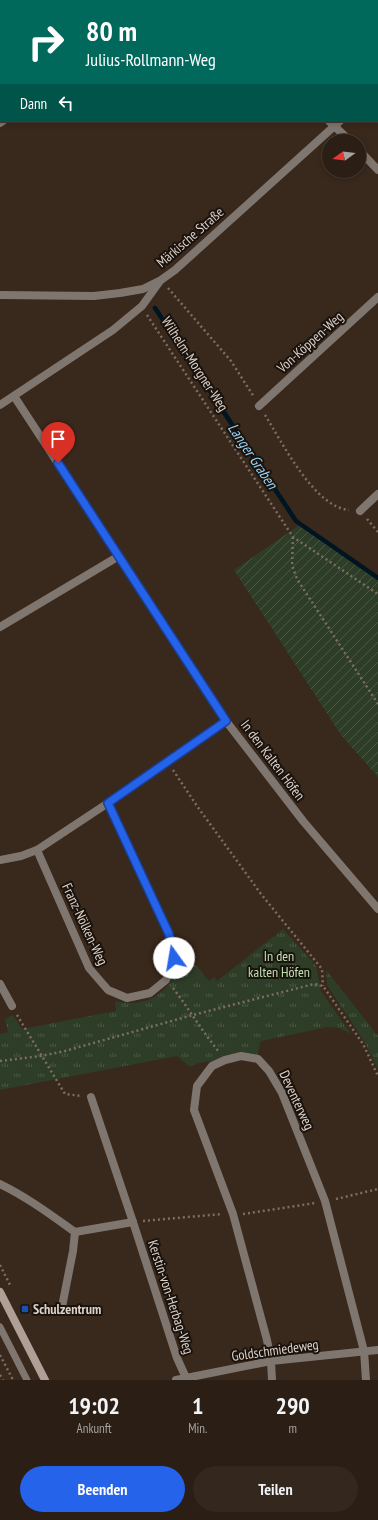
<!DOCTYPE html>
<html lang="de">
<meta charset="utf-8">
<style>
body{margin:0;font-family:"PT Sans Narrow",sans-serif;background:#33271e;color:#f1f3f6;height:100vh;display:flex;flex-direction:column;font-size:15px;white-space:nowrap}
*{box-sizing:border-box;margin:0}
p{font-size:13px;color:#a6a2a0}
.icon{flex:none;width:22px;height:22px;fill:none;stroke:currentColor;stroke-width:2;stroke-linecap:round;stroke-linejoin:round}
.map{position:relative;height:1380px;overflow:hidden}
.side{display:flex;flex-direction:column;background:#2b1e15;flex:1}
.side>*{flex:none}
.top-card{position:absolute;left:0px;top:0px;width:378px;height:122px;box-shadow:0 2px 6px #0003,0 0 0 1px #473c34;background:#00695c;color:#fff;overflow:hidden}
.needle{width:26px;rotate:255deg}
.buttons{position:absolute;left:322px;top:134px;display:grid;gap:8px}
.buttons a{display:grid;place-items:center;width:44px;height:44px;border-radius:50%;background:#2b1e15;box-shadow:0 2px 6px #0003,0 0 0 1px #473c34;font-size:20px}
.pin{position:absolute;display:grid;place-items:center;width:34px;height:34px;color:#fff;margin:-41px -17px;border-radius:50% 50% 50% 0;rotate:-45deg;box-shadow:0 0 4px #0007}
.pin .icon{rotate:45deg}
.me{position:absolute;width:44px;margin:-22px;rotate:347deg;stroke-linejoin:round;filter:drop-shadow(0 0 3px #0008)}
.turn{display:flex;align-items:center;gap:14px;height:84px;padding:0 20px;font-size:18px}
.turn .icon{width:52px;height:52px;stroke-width:2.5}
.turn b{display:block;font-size:28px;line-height:34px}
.then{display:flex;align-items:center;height:38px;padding:0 20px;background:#0003;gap:8px;font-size:15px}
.eta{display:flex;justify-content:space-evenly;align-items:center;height:68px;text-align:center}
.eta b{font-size:24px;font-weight:700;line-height:28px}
.button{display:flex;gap:8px;margin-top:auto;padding:8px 20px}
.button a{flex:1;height:46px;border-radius:24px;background:#2563eb;color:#fff;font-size:16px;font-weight:700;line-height:46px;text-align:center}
.button a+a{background:#33271e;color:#f1f3f6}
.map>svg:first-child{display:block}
.grass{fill:url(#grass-tufts)}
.garden{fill:url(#garden-furrows)}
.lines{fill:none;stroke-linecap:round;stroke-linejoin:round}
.stream{stroke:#001522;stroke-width:4.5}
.path{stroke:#7d6e64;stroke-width:2.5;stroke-dasharray:2 3;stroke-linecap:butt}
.lane{stroke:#807670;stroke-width:7}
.street{stroke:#807670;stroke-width:8}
.secondary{stroke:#af9f96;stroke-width:8}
.route-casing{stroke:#184099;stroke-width:10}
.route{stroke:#2563eb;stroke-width:7}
.transit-dot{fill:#1a4fb4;stroke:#1a130d;stroke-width:1.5}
.labels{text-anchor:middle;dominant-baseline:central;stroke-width:4;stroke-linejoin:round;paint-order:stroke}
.street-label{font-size:14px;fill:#ddd1c9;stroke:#1a130d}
.park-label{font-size:14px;fill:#bbe2ae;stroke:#1a130d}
.poi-label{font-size:14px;font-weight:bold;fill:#ddd1c9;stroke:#1a130d;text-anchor:start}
.water-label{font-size:15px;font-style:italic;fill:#95d2f7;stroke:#1a130d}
</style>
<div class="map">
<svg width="378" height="1380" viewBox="0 0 378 1380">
<defs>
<pattern id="grass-tufts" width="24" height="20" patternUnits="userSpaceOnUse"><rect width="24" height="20" fill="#2e3d28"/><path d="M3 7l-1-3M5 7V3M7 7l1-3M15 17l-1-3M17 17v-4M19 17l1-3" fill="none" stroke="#4c5846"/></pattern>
<pattern id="garden-furrows" width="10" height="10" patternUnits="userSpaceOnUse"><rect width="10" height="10" fill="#2e3d28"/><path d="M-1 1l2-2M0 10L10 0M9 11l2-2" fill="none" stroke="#4c5846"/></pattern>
</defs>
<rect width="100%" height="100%" fill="#39281c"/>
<!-- grass -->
<g class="grass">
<path d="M283 929 316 966 321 991 351 1034 339 1028 328 1027 261 1041 257 1056 240 1052 226 1055 213 1061 197 1063 190 1067 177 1056 0 1090V1034L8 1032 5 1019 13 1015 22 1029 116 1011 115 1001C121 1002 127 1003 133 1003 157 1002 173 984 180 963L196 965 209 981 214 977 217 981Z"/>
<path d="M326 970 378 1036V1069L364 1041 327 985Z"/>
</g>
<!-- garden -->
<path class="garden" d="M301 524 378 578V777L341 735 234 570Z"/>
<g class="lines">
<!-- stream -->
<path class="stream" d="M155 308 296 521 378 578"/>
<!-- path -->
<g class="path">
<path d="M168 288 231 361 254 397"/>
<path d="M147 315 293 537 378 594"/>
<path d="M265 415C282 442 314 507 349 510"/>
<path d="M367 519 378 532"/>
<path d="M293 537 292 565 297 579 378 704"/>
<path d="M173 770 197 806 261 894 322 969 323 986"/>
<path d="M173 988C189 1009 202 1031 219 1052"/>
<path d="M17 1015 65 1094 82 1096"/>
<path d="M0 1061 41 1056 65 1051 193 1015 314 984 323 986 363 1044 378 1076"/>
<path d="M336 1199 378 1189"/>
<path d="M243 1214 315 1203"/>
<path d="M143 1221 222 1214"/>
<path d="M0 1265 10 1285"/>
<path d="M0 1355 13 1380"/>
<path d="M0 1375 3 1380"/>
</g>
<!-- lane -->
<path class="lane" d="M0 1327 27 1380"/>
<!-- street -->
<g class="street">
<path d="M210 0 211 1"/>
<path d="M120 1 121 0"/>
<path d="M377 85 378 84"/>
<path d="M329 121 350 141"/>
<path d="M0 123 3 121"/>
<path d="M359 150 378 170"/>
<path d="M0 295 94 296 120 293 143 289 161 280 175 270 340 121"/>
<path d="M14 396 226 721 303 821 378 909"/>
<path d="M0 405 113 330 142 306 160 281"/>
<path d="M259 406 378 297"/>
<path d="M360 511 378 494"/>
<path d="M0 627 119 556"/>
<path d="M37 850 89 968 108 990 127 998 150 993 166 980 174 958 169 934 108 803"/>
<path d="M0 860 21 856 37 850 108 803 226 721"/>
<path d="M0 984 12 1006"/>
<path d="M91 1097 133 1222 177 1358 187 1380"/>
<path d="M0 1184C27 1197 51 1215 75 1232L133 1222"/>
<path d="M61 1312 73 1251 75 1232"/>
<path d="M176 1380 271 1361 378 1350"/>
<path d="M272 1380 271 1361 267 1340 233 1214 194 1110 197 1086 212 1066 225 1060 241 1056 258 1059 269 1071 282 1093 325 1201 364 1351 366 1380"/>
</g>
<!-- secondary -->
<path class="secondary" d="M0 1292 45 1380"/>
</g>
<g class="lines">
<defs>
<path id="route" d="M58 463 226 721 108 803 169 934 174 958"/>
</defs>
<!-- route casing -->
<use href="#route" class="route-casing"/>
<!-- route -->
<use href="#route" class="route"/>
</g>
<!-- markers -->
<rect class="transit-dot" x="21" y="1305" width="8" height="8" rx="2"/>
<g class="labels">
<!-- street labels -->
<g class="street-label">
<text transform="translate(190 237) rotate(-41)">Märkische Straße</text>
<text transform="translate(310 342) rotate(-42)">Von-Köppen-Weg</text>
<text transform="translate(195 364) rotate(57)">Wilhelm-Morgner-Weg</text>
<text transform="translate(273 760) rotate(53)">In den Kalten Höfen</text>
<text transform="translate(85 924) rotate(65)">Franz-Nölken-Weg</text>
<text transform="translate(297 1100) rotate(65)">Deventerweg</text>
<text transform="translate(171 1297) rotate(72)">Kerstin-von-Herbag-Weg</text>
<text transform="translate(275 1350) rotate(-8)">Goldschmiedeweg</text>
</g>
<!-- park labels -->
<g class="park-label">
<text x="279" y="956">In den<tspan x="279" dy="16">kalten Höfen</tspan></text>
</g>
<!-- poi labels -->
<g class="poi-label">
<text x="33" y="1309">Schulzentrum</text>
</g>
<!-- water labels -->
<g class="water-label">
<text transform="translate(253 456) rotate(56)">Langer Graben</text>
</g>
</g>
</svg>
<div class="buttons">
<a><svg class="needle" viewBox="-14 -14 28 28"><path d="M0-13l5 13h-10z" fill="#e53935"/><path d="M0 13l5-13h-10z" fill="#a6a2a0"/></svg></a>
</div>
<div class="pin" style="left:58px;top:463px;background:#d93025"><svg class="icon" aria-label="arrive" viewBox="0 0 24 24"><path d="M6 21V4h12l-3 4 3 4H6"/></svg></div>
<svg class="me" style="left:174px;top:958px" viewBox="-20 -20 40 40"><circle r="19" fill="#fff"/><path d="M0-13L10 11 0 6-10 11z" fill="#2563eb"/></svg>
<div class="top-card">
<div class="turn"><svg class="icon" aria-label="right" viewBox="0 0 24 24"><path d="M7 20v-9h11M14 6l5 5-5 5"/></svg><div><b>80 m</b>Julius-Rollmann-Weg</div></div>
<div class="then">Dann<svg class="icon" aria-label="left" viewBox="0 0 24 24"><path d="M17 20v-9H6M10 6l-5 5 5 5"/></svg></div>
</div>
</div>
<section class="side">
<div class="eta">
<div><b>19:02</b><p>Ankunft</p></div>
<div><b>1</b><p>Min.</p></div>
<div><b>290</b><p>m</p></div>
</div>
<div class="button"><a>Beenden</a><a>Teilen</a></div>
</section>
